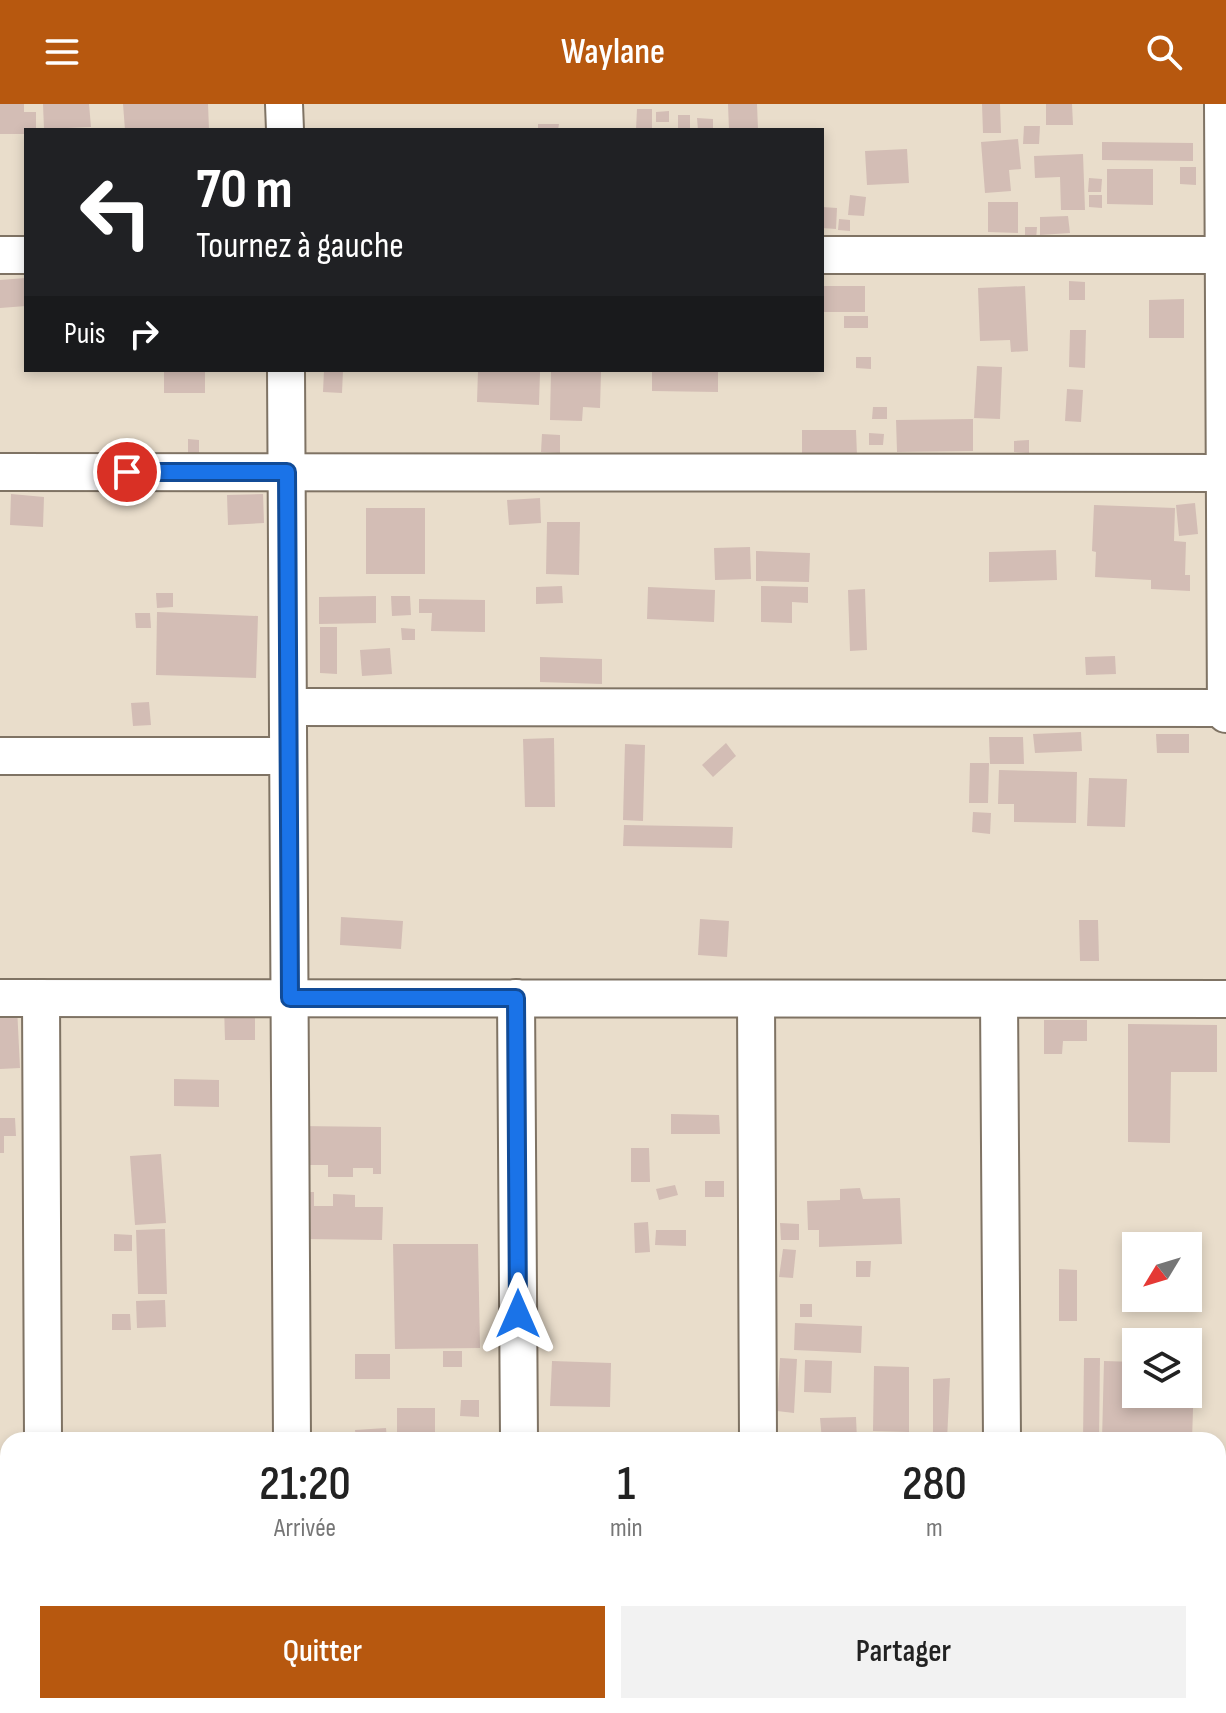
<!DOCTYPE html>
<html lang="fr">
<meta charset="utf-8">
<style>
body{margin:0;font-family:"Sofia Sans Condensed",sans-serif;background:#f2f2f2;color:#222;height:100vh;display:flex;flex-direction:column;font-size:30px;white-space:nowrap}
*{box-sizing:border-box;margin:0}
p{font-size:26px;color:#767676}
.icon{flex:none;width:44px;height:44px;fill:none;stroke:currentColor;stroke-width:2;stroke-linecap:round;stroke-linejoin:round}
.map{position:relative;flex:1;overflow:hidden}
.drawer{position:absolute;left:0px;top:1328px;width:1226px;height:282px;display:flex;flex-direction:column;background:#fff;border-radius:24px 24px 0 0;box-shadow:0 4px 12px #0003}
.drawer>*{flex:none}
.guide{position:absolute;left:24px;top:24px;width:800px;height:244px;border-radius:0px;box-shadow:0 4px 12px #0003;background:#202124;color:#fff;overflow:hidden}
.needle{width:52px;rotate:232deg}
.controls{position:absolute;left:1122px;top:1128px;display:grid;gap:16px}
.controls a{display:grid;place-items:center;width:80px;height:80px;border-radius:0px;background:#fff;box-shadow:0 4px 12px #0003;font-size:40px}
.pin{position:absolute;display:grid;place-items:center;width:68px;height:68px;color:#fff;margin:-34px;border:4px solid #fff;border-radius:50%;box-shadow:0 2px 8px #0007}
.me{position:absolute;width:88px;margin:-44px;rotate:0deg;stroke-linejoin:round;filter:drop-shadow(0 0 6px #0008)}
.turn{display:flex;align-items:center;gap:28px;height:168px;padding:0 40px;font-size:36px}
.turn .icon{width:104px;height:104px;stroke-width:2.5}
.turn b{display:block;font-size:56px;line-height:68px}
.then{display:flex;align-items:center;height:76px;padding:0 40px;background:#0003;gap:16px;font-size:30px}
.eta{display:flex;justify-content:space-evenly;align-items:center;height:136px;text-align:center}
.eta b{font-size:48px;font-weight:600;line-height:56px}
.action{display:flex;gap:16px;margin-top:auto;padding:16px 40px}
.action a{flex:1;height:92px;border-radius:0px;background:#b7580f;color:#fff;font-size:32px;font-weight:600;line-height:92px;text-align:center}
.action a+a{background:#f2f2f2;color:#222}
header{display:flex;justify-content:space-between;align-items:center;height:104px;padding:0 40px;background:#b7580f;color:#fff;font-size:36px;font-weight:600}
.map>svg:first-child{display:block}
.building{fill:#d3bdb5}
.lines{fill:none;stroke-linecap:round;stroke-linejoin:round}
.minor-casing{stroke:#7f7364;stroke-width:40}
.minor{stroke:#fff;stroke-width:36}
.route-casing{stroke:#114b97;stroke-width:20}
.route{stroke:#1a73e8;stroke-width:14}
</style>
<header><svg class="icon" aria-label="menu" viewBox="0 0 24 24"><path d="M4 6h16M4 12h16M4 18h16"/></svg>Waylane<svg class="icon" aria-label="search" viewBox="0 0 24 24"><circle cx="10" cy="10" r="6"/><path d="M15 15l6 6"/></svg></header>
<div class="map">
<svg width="1226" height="1609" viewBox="0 0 1226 1609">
<rect width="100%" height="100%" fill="#e9ddcb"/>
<!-- building -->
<g class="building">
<path d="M0 0H24V8H36V26H26V30H0Z"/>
<path d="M43 0H89L91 23 44 25Z"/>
<path d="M123 0H208L209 26H125Z"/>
<path d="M728 0H757L758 26H729Z"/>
<path d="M982 0H1000L1001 29H983Z"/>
<path d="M1046 0H1072L1073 21H1046Z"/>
<path d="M637 5H652V26H636Z"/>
<path d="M669 7V18H656V8Z"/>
<rect x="678" y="11" width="12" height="15"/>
<path d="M697 14 713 15V26H698Z"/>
<path d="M538 20H559L558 26H538Z"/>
<path d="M1024 22H1040L1039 40H1023Z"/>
<path d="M1018 35 1021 65 1009 66 1011 87 985 89 981 38Z"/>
<path d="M1102 38 1193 39V57L1102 56Z"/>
<path d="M907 45 909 79 867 81 865 47Z"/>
<path d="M1083 50 1085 106H1061L1060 73 1035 74 1034 52Z"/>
<path d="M1180 63H1196V81L1180 80Z"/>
<path d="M1107 65H1153V101L1107 100Z"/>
<path d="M1089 74 1102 75 1101 88H1088Z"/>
<path d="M850 91 866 93 864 112 848 111Z"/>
<path d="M1089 91H1102V104L1089 103Z"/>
<path d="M988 98H1018V129L988 128Z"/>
<path d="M822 103 837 104 836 125 822 124Z"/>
<path d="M1068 112 1070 129 1040 131V113Z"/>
<path d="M839 115 850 116V127L838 126Z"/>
<path d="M1025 123H1037L1036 136H1025Z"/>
<path d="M26 174V202L0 204V176Z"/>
<path d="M1069 177 1085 178V196H1069Z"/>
<rect x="822" y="182" width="43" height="26"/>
<path d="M1025 182 1028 247 1011 248 1010 236 980 237 978 184Z"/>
<path d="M1184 195V234H1149V196Z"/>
<rect x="844" y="212" width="24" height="12"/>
<path d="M1070 226H1086L1085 264 1069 263Z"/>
<path d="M856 253H871V265L856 264Z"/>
<path d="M977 262 1002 263 1000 315 974 314Z"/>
<rect x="164" y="266" width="41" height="23"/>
<path d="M324 266H343L342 289 323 288Z"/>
<path d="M478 266 540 268 539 301 477 298Z"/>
<path d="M652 266 718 267V288L652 287Z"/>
<path d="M551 267 601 268 600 304 583 303 582 317 550 316Z"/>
<path d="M1067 285 1083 286 1081 318 1065 317Z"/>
<path d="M873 303H887V315H872Z"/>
<path d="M973 315V347L897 348 896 316Z"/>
<path d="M802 326H856L857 352 802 353Z"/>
<path d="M869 329 884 330 883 341H869Z"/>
<path d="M542 330 560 331V349L541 348Z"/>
<path d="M188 335 199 336V350H188Z"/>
<path d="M1029 336V349L1014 348V337Z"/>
<path d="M11 390 44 393 43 423 10 421Z"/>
<path d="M263 390 264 419 228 421 227 391Z"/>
<path d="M540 394 541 419 509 421 507 396Z"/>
<path d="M1195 399 1198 430 1179 432 1176 401Z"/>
<path d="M1094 401 1175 404 1174 437 1186 438 1185 471H1190V487L1151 485V476L1095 473 1096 448 1092 447Z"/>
<rect x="366" y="404" width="59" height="66"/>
<path d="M547 418H580L579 471 546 470Z"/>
<path d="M750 443 751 475 715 476 714 444Z"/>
<path d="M1056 446 1057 476 989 478V448Z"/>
<path d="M756 447 810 449 809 478 756 477Z"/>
<path d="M562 482 563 499 536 500V483Z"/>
<path d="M761 482 808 483V499L792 498V519L761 518Z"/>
<path d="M648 483 715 486 714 518 647 515Z"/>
<path d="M865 485 867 546 850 547 848 486Z"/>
<path d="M156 489H173V503L157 504Z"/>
<path d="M376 492V519L319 520V493Z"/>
<path d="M391 492H410L411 511 392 512Z"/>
<path d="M419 495 485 496V528L431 527 432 509H419Z"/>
<path d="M157 508 258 512 256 574 156 571Z"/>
<path d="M135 509H150L151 524H136Z"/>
<path d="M320 523H337V570L320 569Z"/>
<path d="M401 524 415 525V536H402Z"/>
<path d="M390 544 392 570 362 572 360 546Z"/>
<path d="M1115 552 1116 570 1086 571 1085 553Z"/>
<path d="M540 553 602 555V580L540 578Z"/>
<path d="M149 598 151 621 133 622 131 599Z"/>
<path d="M1081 628 1082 647 1035 649 1033 630Z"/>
<path d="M1156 630H1189V649H1157Z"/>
<path d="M989 633H1023L1024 660H990Z"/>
<path d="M554 634 555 703H525L523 635Z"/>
<path d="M726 639 736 652 713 673 702 661Z"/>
<path d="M625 640 645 641 643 717 623 716Z"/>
<path d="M970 659H989L988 699H969Z"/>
<path d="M999 666 1077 668 1076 719 1014 718V700H998Z"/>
<path d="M1089 674 1127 675 1125 723 1087 722Z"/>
<path d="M973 708 991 709 990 730 972 728Z"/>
<path d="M624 721 733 723 732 744 623 742Z"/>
<path d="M341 813 403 817 401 845 340 841Z"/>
<path d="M700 815 729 817 727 853 698 851Z"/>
<path d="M1079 816H1098L1099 857H1080Z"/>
<path d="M224 902H255V936H225Z"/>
<path d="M0 903H17L20 964 0 965Z"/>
<path d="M1044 916H1087V937H1063L1062 950H1044Z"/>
<path d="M1128 920 1217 921V968H1171L1170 1039 1128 1038Z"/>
<path d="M174 975 219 976V1003L174 1002Z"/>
<path d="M671 1010 719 1011 720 1030H671Z"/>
<path d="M0 1014H15L16 1032H4V1049H0Z"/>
<path d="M299 1022 381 1023V1070H373V1064H353V1073H328V1061H299Z"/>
<path d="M631 1044H649L650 1078H631Z"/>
<path d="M161 1050 166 1119 135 1121 130 1052Z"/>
<rect x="705" y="1077" width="19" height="16"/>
<path d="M675 1081 678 1091 659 1096 656 1085Z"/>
<path d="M860 1084 863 1095 900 1094 902 1140 819 1143V1126H808L807 1097 840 1096V1085Z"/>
<path d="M305 1088H314V1102H333V1090L355 1091V1103H383L382 1136 305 1135Z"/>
<path d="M648 1118 650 1148 635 1149 634 1119Z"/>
<path d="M780 1119 799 1120V1136H781Z"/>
<path d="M165 1125 167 1190H138L136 1126Z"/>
<path d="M656 1126H686V1142L655 1141Z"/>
<path d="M114 1130 132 1131V1147H114Z"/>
<path d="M393 1140H478L480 1244 395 1245Z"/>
<path d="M783 1145 796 1146 793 1174 779 1173Z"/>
<path d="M856 1157H871L870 1173H856Z"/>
<path d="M1059 1165 1077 1166V1217H1059Z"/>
<path d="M165 1196 166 1223 137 1224 136 1197Z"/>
<rect x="800" y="1200" width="12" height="13"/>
<path d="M112 1210H130L131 1226H112Z"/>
<path d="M795 1219 862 1222 861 1249 794 1246Z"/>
<rect x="443" y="1247" width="19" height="16"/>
<rect x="355" y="1250" width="35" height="25"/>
<path d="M780 1254 797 1255 794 1309 777 1307Z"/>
<path d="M1084 1254H1100L1099 1336H1083Z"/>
<path d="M805 1256 832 1257 831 1289 804 1288Z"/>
<path d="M552 1257 611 1259 610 1303 550 1302Z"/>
<path d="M1104 1257 1136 1258V1290H1188V1275H1194L1192 1336H1102Z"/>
<path d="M874 1262 909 1263V1328L873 1327Z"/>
<path d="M950 1274 947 1336H933V1275Z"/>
<path d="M461 1296H479V1313L460 1312Z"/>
<rect x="397" y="1304" width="38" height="32"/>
<path d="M856 1313 857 1336H822L820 1314Z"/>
<path d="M386 1324 387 1336H356L355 1326Z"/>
<path d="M0 1462H6L8 1566H0Z"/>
</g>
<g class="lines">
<defs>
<g id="minor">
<path d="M284 0 285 26"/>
<path d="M1223 0 1226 610"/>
<path d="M0 151H26"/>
<path d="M822 151H1223"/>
<path d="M286 266 292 1336"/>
<path d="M0 368 1225 369"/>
<path d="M288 603 1226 604"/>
<path d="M0 652H288"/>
<path d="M0 894 1226 895"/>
<path d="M41 894 43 1336"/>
<path d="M516 894 519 1336"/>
<path d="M756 895 758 1336"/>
<path d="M999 895 1002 1336"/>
<path d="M0 1606 1226 1607"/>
</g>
</defs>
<!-- minor casing -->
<use href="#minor" class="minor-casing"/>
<!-- minor -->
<use href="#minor" class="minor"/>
</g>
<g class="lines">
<defs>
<path id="route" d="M127 368H287L290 894H516L518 1210"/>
</defs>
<!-- route casing -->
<use href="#route" class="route-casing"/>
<!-- route -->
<use href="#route" class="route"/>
</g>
</svg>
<div class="controls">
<a><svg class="needle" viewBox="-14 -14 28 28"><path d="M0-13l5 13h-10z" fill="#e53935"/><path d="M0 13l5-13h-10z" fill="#767676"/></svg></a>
<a><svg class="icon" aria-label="layers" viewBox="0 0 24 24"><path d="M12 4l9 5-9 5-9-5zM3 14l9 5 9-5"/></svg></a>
</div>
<div class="pin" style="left:127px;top:368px;background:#d93025"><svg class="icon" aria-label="arrive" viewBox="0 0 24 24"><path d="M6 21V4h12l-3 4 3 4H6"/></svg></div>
<svg class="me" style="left:518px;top:1210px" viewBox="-20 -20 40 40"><path d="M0-17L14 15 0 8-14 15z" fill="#1a73e8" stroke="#fff" stroke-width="4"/></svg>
<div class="guide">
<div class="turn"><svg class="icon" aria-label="left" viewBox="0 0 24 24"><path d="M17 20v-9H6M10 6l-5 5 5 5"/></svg><div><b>70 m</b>Tournez à gauche</div></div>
<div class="then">Puis<svg class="icon" aria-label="right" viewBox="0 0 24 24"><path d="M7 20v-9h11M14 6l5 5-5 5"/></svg></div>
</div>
<section class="drawer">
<div class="eta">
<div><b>21:20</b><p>Arrivée</p></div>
<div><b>1</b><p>min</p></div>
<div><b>280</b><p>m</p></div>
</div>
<div class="action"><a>Quitter</a><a>Partager</a></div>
</section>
</div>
